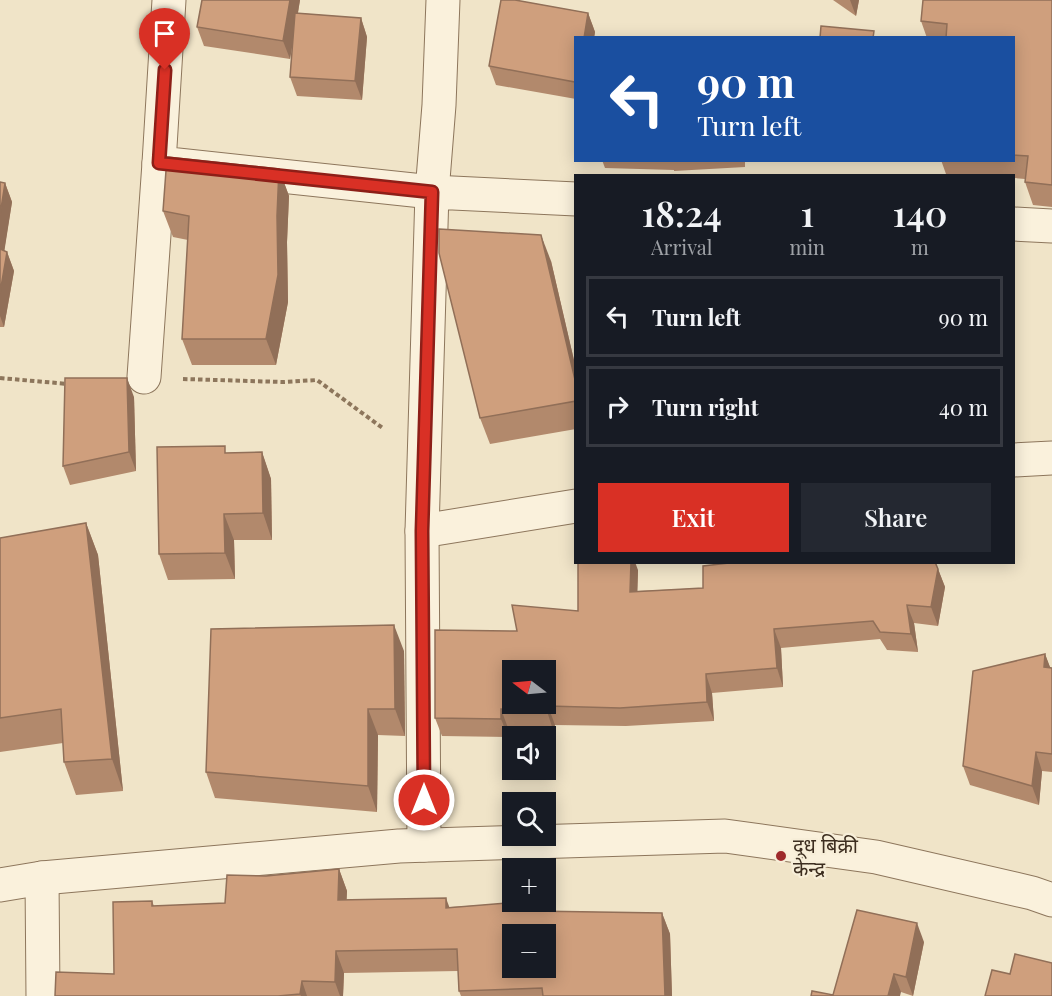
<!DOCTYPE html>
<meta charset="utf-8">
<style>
body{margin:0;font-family:"Playfair Display","Noto Sans Devanagari",serif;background:#242831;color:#f1f3f6;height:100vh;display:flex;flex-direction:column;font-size:22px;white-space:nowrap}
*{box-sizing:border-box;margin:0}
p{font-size:20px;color:#9ea1a6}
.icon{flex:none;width:33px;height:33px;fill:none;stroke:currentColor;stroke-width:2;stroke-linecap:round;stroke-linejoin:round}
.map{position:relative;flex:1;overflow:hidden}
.sheet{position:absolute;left:574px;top:174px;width:441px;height:390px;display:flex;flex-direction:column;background:#171b24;border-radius:0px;box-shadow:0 3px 15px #0003}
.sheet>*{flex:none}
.guide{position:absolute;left:574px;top:36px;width:441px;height:126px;border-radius:0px;box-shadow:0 3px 15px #0003;background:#1a4fa0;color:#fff;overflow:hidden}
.needle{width:39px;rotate:286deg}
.fabs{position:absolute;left:502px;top:660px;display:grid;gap:12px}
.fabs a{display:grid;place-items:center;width:54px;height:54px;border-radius:0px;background:#171b24;box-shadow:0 3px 15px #0003;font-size:30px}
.pin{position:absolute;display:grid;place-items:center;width:51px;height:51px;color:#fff;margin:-62px -26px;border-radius:50% 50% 50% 0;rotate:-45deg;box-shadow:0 0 6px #0007}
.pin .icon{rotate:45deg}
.me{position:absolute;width:66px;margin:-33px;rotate:0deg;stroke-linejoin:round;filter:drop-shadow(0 0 4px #0008)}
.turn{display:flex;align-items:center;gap:21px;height:126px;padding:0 24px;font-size:27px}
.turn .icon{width:78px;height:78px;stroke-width:2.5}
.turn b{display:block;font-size:42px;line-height:51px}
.eta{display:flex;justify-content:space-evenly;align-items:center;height:102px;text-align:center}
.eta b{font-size:36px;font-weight:600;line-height:42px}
.primary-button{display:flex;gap:12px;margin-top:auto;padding:12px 24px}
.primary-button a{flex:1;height:69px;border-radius:0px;background:#d93025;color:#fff;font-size:24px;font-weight:600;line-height:69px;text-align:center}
.primary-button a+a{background:#242831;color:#f1f3f6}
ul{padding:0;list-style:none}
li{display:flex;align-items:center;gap:18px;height:81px;margin:0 12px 9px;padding:0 12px;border:3px solid #363941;border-radius:0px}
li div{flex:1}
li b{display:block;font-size:22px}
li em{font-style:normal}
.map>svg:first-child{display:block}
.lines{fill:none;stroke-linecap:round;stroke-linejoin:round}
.minor-casing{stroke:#8d765c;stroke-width:35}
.tertiary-casing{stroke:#8d765c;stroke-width:35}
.path{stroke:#8d765c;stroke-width:4;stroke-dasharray:4.5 3;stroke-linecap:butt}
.minor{stroke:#faf1dc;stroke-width:33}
.tertiary{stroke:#faf1dc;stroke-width:33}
.wall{fill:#b2896c}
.shaded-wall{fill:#916f58}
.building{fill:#cf9f7d;stroke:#916f58;stroke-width:1.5;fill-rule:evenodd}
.route-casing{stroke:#8d1f18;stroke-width:15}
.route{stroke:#d93025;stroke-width:10}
.poi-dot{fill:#9e2a2b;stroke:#f7eed8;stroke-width:2}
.labels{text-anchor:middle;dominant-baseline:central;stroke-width:4.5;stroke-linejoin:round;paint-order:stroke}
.poi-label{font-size:20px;fill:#3d2e20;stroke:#f7eed8;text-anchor:start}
</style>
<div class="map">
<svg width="1052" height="996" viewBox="0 0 1052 996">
<rect width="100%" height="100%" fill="#f0e4c8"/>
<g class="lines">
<defs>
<g id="minor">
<path d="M169 0 159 163 432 192 439 105 443 0"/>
<path d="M1014 224 1052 226"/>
<path d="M144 377 159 163"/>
<path d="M1014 460 1052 458"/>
<path d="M422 531 576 506"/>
<path d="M424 845 422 531 432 192 576 199"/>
<path d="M42 878 43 996"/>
</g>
<path id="tertiary" d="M0 885 42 878 399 846 725 836 876 857 1032 893 1052 900"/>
</defs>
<!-- minor casing -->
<use href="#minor" class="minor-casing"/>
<!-- tertiary casing -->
<use href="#tertiary" class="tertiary-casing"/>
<!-- path -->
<g class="path">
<path d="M0 378 68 384"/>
<path d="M183 379 283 382 317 380 384 429"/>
</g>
<!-- minor -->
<use href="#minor" class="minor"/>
<!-- tertiary -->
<use href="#tertiary" class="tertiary"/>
</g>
<!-- wall -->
<g class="wall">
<path d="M202 0H300L298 13 361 18 367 37 362 100 297 96 290 77 292 45 290 59 204 46 197 27Z"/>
<path d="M501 0H515L588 13 595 32 594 38H576V99L496 85 489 66Z"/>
<path d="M833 0H859L856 16Z"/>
<path d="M1052 0V207L1033 205 1025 182V179L1014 178V176H976L946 174 941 160H1014V38H927L921 21Z"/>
<path d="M602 160H745V167L674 171V170L605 168Z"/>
<path d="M279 169 289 196 287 242 288 302 276 365H192L182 339 188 240 173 237 163 211Z"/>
<path d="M0 182 5 183 12 202 4 251 7 252 14 271 4 327H0Z"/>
<path d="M551 261 576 369V429L490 444 480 418Z"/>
<path d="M134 397 136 471 70 485 63 466Z"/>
<path d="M262 452 271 479 272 540H234L235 579 168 580 159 554 227 453Z"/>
<path d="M86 523 98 555 123 791 76 795 64 762 63 743 0 752V538Z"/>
<path d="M938 569 945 587 938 626 914 623 918 652 887 650 880 639 781 648 783 687 712 693 714 721 626 726 555 725 553 730 508 728V737L442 736 435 718 517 631 578 611 638 570 637 591 703 588Z"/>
<path d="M404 651 405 736 378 735 377 812 215 798 206 772Z"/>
<path d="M1045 654 1050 668H1052V772L1042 771 1039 805 970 785 963 766Z"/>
<path d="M339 869 347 891 346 900 450 907 531 902 535 911 662 913 670 934 672 996H461L459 991 458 971 344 973 343 996H55L114 974 152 901 154 906 225 903 266 876Z"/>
<path d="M924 942 913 996 901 992 833 995Z"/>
</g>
<!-- shaded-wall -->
<g class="shaded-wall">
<path d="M290 0H300L290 59 283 41Z"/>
<path d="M850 0H859L856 16Z"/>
<path d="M588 13 595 32 594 38H584Z"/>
<path d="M361 18 367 37 362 100 355 81Z"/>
<path d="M279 169 289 196 287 242 288 302 276 365 266 339 277 216Z"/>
<path d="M5 183 12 202 2 266 0 260V215Z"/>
<path d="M541 235 551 261 576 369V384Z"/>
<path d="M7 252 14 271 4 327 0 316V293Z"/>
<path d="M127 378 134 397 136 471 129 452Z"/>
<path d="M262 452 271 479 272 540 263 513Z"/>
<path d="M224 514 234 540 235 579 225 553Z"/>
<path d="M86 523 98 555 123 791 112 759Z"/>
<path d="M631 562H635L638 570 637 610 630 592Z"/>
<path d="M938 569 945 587 938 626 931 607Z"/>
<path d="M907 605 914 623 918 652 911 634Z"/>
<path d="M394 625 404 651 405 736 395 709Z"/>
<path d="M774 629 781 648 783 687 777 668Z"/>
<path d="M1045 654 1052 672 1044 667Z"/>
<path d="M706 674 712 693 714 721 707 702Z"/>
<path d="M548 706 555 725 553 730 547 711Z"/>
<path d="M368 709 378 735 377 812 368 786Z"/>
<path d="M501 709 508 728V737L501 719Z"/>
<path d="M1036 752 1042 771 1039 805 1032 786Z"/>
<path d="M339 869 347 891 346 922 338 900Z"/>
<path d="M446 898 454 920 446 908Z"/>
<path d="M531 902 539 922 532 911Z"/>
<path d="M662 913 670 934 672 996H665Z"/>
<path d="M917 923 924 942 913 996 906 977Z"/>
<path d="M336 951 344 973 343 996H340L335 982Z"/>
<path d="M894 974 901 992 900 996H888Z"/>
<path d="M302 981 307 996H301L300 994Z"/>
</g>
<!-- building -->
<g class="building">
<path d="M202 0H290L283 41 197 27Z"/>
<path d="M501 0H515L588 13 584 38H576L575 82 489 66Z"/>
<path d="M923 0H1052V185L1025 182 1028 156 1014 155V38H946L947 24 921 21Z"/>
<path d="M295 13 361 18 355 81 290 77Z"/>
<path d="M821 26 874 31 873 38H820Z"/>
<path d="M167 157 279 169 277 216 278 275 266 339H182L189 216 163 211Z"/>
<path d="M0 182 5 183 0 215Z"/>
<path d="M439 229 541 235 576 384V401L480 418 439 253Z"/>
<path d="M0 249 7 252 0 293Z"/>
<path d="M65 378H127L129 452 63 466Z"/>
<path d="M225 446V453L262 452 263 513 224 514 225 553 159 554 157 447Z"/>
<path d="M86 523 112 759 64 762 61 709 0 718V538Z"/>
<path d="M578 562H631L630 592 703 588V566L738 562H935L938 569 931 607 907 605 911 634 880 632 873 621 774 629 777 668 706 674 707 702 620 708 548 706 547 711 501 709V719L435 718V630L517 631 512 605 578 611ZM513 670H546V704H513Z"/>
<path d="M394 625 395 709H368V786L206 772 211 629Z"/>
<path d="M1045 654 1044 667 1052 668V754L1036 752 1032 786 963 766 973 671Z"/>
<path d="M339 869 338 900 446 898V908L520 902H531L532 911 662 913 665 996H543L542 988 459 991 457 949 336 951 335 982 302 981 300 994 278 996H55L56 972 114 974 113 902 152 901V906L225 903 227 875 266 876ZM513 934H546V968H513Z"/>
<path d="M857 910 917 923 906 977 894 974 888 996H811L812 991 833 995Z"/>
<path d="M1015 954 1052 963V996H985L992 970 1010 974Z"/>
</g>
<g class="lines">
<defs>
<path id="route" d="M165 70 159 163 432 192 422 531 424 800"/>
</defs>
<!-- route casing -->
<use href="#route" class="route-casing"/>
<!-- route -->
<use href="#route" class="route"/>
</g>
<!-- markers -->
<circle class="poi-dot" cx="781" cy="856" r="6"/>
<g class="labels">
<!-- poi labels -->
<g class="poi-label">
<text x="793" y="844">दूध बिक्री<tspan x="793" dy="23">केन्द्र</tspan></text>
</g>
</g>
</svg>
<div class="fabs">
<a><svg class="needle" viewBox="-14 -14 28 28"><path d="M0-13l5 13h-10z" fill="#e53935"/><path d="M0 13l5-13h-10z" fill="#9ea1a6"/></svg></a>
<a><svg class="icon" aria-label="sound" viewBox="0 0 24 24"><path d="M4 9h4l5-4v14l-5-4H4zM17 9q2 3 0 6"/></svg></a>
<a><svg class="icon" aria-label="search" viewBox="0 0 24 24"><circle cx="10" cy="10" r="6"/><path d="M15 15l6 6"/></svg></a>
<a>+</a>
<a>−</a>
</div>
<div class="pin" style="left:165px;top:70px;background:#d93025"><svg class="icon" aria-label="arrive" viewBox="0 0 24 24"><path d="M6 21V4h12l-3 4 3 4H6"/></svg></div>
<svg class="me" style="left:424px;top:800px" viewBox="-20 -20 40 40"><circle r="17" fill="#d93025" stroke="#fff" stroke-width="3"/><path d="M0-11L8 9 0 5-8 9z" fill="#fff"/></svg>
<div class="guide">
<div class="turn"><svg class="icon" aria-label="left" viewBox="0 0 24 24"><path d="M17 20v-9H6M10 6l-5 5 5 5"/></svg><div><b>90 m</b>Turn left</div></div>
</div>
<section class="sheet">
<div class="eta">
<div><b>18:24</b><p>Arrival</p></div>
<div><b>1</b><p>min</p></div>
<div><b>140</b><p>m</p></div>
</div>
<ul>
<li><svg class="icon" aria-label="left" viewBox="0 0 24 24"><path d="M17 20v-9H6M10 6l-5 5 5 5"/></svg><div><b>Turn left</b></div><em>90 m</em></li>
<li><svg class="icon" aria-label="right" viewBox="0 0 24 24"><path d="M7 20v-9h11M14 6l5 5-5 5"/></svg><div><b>Turn right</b></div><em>40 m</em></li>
</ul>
<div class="primary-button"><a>Exit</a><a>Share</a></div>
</section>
</div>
